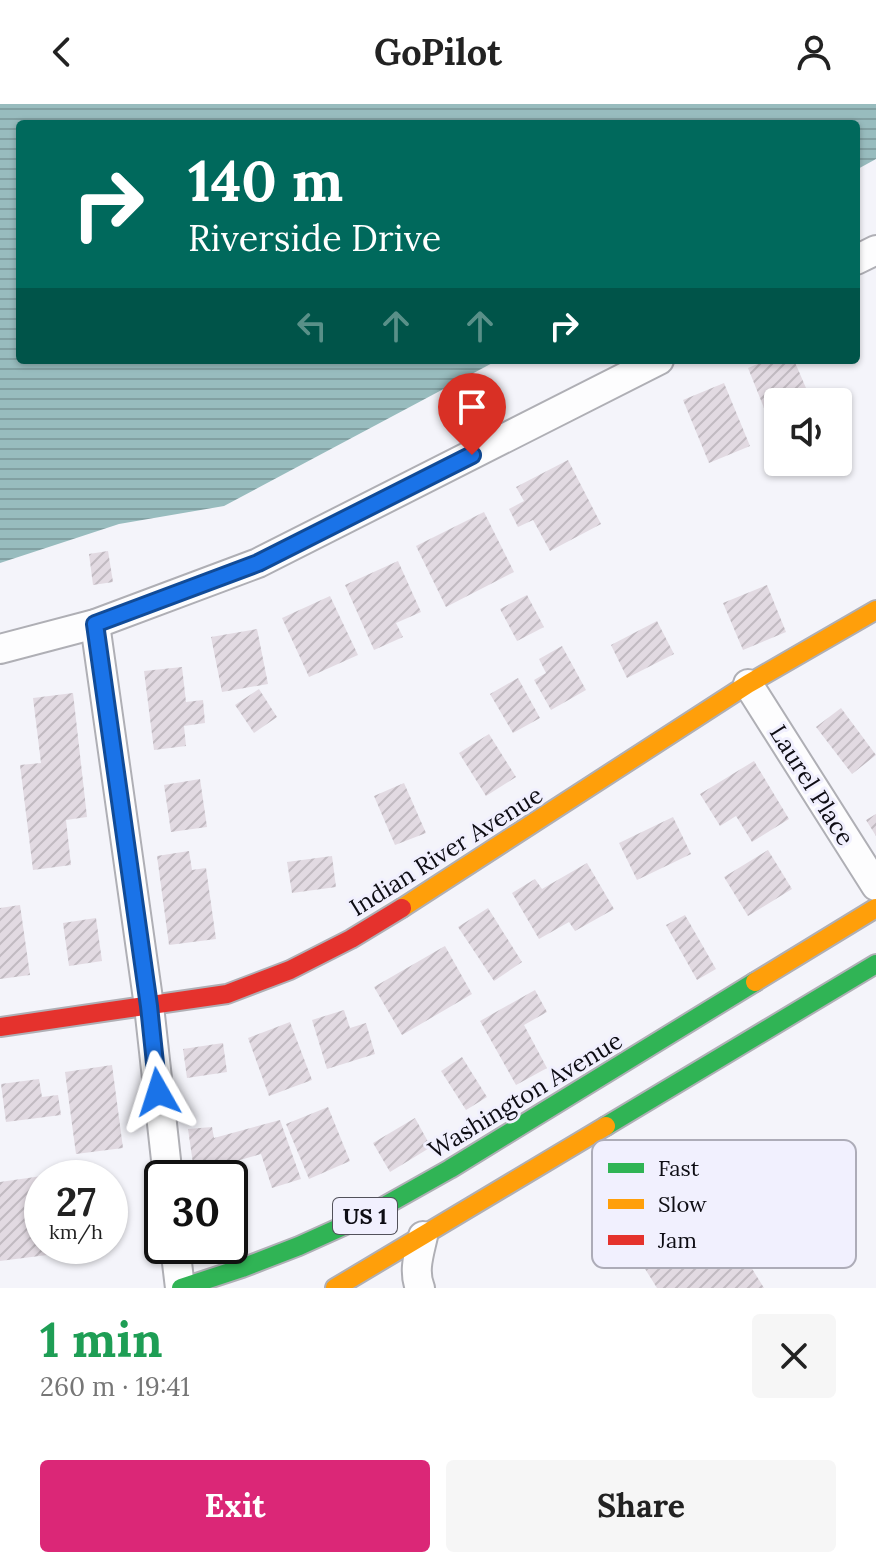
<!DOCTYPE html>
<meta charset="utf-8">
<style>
body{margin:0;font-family:Lora,serif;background:#f6f6f6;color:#222;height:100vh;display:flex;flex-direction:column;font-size:30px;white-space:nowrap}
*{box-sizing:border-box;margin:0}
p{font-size:26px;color:#767676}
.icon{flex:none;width:44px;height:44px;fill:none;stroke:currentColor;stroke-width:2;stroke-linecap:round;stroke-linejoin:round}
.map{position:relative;height:1184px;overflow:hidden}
.details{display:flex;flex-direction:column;background:#fff;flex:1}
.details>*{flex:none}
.banner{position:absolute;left:16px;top:16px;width:844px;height:244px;border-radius:8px;box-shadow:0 2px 6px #0004;background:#00695c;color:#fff;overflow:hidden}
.controls{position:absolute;left:764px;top:284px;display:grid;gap:16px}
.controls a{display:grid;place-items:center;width:88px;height:88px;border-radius:8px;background:#fff;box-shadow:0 2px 6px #0004;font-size:40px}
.speed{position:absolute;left:24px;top:1056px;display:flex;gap:16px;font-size:40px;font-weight:700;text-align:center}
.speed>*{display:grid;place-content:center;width:104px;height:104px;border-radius:50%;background:#fff;box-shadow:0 2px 6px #0004;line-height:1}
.speed small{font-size:20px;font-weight:400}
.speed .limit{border:4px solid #111;border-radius:12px;background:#fff;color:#111}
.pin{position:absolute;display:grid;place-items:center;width:68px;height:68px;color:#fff;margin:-82px -34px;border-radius:50% 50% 50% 0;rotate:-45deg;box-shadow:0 0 8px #0007}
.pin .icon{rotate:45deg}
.me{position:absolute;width:88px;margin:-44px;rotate:354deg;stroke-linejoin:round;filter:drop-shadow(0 0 6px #0008)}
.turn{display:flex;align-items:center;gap:28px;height:168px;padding:0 40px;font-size:36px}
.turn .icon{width:104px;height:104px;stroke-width:2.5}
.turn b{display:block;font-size:56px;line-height:68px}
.lanes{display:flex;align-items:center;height:76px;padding:0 40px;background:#0003;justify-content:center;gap:40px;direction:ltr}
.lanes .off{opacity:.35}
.round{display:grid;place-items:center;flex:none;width:84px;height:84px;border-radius:8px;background:#f6f6f6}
.summary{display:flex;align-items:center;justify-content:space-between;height:136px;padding:0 40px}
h1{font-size:48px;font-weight:700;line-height:60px;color:#1e9e55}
.button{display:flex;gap:16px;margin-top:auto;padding:16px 40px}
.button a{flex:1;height:92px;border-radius:8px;background:#db2777;color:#fff;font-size:32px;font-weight:700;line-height:92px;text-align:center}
.button a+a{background:#f6f6f6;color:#222}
header{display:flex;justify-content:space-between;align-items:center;height:104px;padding:0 40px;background:#fff;font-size:36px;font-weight:700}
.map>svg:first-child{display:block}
.water{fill:url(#water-rules)}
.building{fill:url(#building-hatch)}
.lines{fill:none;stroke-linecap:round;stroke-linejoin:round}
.street-casing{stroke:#afafb5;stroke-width:32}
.fast-casing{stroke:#afafb5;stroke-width:22}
.slow-casing{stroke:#afafb5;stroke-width:22}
.jam-casing{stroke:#afafb5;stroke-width:22}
.street{stroke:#fdfdfe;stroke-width:28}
.fast{stroke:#30b455;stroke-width:18}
.slow{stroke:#ff9f0a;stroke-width:18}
.jam{stroke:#e5322d;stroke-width:18}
.route-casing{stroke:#114b97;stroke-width:20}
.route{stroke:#1a73e8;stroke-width:14}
.labels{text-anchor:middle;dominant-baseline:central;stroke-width:6;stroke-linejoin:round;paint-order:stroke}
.shield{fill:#f1f0fe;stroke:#52515a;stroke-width:2}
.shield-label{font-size:22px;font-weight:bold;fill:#0e0d14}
.street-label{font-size:24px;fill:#0e0d14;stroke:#f1f0fe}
.key{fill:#f1f0fe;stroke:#adacb8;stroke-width:2}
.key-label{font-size:22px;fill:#0e0d14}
</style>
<header><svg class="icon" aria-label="back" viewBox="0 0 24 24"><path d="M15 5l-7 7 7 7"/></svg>GoPilot<svg class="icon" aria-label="person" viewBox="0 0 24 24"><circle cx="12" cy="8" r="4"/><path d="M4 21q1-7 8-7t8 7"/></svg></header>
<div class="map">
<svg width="876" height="1184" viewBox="0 0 876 1184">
<defs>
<pattern id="water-rules" width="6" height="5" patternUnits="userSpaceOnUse" patternTransform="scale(2)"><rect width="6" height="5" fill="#98bcbe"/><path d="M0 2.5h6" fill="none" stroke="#82a0a2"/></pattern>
<pattern id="building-hatch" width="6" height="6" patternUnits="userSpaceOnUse" patternTransform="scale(2)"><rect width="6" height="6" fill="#e2dae2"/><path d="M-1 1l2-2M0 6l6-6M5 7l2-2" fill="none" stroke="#c1bac1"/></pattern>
</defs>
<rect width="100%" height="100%" fill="#f4f4fa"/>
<!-- water -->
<path class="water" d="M0 0H876V55L856 66V20H20V256H498L224 402 119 420 0 459Z"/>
<!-- building -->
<g class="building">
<path d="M767 256H794L812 298H778V322L772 324 748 264Z"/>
<path d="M724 279 750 342 709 359 683 296Z"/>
<path d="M568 356 601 420 550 447 533 416 518 423 509 405 524 397 516 383Z"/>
<path d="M484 408 514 468 446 503 416 442Z"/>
<path d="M108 447 113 478 93 481 89 450Z"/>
<path d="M398 457 421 508 396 519 403 533 374 546 345 481Z"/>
<path d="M767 481 786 528 743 546 723 499Z"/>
<path d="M527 491 544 523 517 537 500 505Z"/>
<path d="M330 492 358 551 309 573 282 514Z"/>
<path d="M657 517 674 550 627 574 611 541Z"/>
<path d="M257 525 268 580 222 588 211 533Z"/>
<path d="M562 542 586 586 551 606 534 576 546 569 539 555Z"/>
<path d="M182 563 186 598 203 596 205 619 184 622 186 642 154 646 144 567Z"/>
<path d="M518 574 540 614 513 629 490 590Z"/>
<path d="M259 585 277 613 254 629 235 601Z"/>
<path d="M73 589 87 713 66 716 71 761 33 766 20 661 41 659 33 594Z"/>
<path d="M841 604 876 651 852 670 816 623Z"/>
<path d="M489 630 516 673 486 692 459 649Z"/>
<path d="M754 657 789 715 752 738 736 712 720 722 700 690Z"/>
<path d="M200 675 207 723 171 728 164 681Z"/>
<path d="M404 679 426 729 395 741 374 692Z"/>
<path d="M876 710V732L866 716Z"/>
<path d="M673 713 691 750 637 776 619 739Z"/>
<path d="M768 746 792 785 748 812 724 773Z"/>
<path d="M189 747 192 766 206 764 216 835 169 841 157 752Z"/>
<path d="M332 752 336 783 292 789 287 758Z"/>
<path d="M587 759 614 805 575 827 569 818 539 835 512 789 535 775 542 785Z"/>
<path d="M20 801 30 871 0 875V804Z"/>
<path d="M488 804 522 858 494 877 458 823Z"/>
<path d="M685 811 716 865 697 876 666 821Z"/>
<path d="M96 814 102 857 69 862 63 819Z"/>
<path d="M445 842 472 890 402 931 374 883Z"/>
<path d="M535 886 547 908 524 921 547 964 516 981 480 917Z"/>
<path d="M344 906 350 924 366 919 375 950 327 965 312 916Z"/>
<path d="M290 918 312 976 269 992 248 934Z"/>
<path d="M223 939 227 968 187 974 183 945Z"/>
<path d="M462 953 487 993 466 1006 441 967Z"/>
<path d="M112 961 123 1044 76 1050 65 968Z"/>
<path d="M39 975 42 993 58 991 61 1011 6 1018 1 980Z"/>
<path d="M328 1003 350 1057 309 1075 286 1020Z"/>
<path d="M415 1014 431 1043 390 1068 373 1039Z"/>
<path d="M280 1016 301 1075 272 1084 261 1050 218 1062 220 1074H195L188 1025 212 1023 214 1034Z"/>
<path d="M42 1072V1142H63V1149L0 1157V1078Z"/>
<path d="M722 1087 741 1118 728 1126 764 1184H657L632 1144Z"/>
</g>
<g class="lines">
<defs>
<g id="street">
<path d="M856 156 876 146"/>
<path d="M95 520 149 902 168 1074"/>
<path d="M0 545 95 520 258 459 659 256"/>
<path d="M748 580 876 782"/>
<path d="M175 1142 180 1184"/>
<path d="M420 1184C413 1167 419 1150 423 1132"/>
</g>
<g id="fast">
<path d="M606 1022 876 860"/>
<path d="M181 1184 242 1164 299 1142 370 1110 450 1065 755 878"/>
</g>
<g id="slow">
<path d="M402 804 748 580 876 506"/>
<path d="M755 878 876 804"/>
<path d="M335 1184 606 1022"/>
</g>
<path id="jam" d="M0 923 227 890 290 866 351 835 402 804"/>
</defs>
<!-- street casing -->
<use href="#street" class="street-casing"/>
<!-- fast casing -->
<use href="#fast" class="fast-casing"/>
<!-- slow casing -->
<use href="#slow" class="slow-casing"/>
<!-- jam casing -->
<use href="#jam" class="jam-casing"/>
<!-- street -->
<use href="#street" class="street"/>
<!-- fast -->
<use href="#fast" class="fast"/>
<!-- slow -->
<use href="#slow" class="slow"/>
<!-- jam -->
<use href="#jam" class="jam"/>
</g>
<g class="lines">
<defs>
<path id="route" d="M158 988 149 902 95 520 258 459 472 351"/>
</defs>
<!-- route casing -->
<use href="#route" class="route-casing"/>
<!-- route -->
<use href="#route" class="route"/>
</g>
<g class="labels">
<!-- shield labels -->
<rect class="shield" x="333" y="1094" width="64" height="36" rx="6"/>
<g class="shield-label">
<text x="365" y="1112">US 1</text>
</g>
<!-- street labels -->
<g class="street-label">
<text transform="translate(812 681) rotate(58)">Laurel Place</text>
<text transform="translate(446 747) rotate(-32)">Indian River Avenue</text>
<text transform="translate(525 991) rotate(-31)">Washington Avenue</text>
</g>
</g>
<!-- legend -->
<rect x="592" y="1036" width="264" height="128" rx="12" class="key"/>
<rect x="608" y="1059" width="36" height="10" fill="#30b455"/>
<rect x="608" y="1095" width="36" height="10" fill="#ff9f0a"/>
<rect x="608" y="1131" width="36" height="10" fill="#e5322d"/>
<g class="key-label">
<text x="658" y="1072">Fast</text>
<text x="658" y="1108">Slow</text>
<text x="658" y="1144">Jam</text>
</g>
</svg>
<div class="controls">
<a><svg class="icon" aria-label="sound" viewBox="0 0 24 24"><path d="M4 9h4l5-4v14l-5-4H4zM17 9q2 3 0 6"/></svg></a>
</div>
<div class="speed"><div>27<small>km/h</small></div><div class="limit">30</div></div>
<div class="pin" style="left:472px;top:351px;background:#d93025"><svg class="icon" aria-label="arrive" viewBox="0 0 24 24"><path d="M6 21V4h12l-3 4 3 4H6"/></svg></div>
<svg class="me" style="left:158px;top:988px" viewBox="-20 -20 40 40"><path d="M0-17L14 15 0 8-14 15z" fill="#1a73e8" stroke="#fff" stroke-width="4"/></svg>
<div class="banner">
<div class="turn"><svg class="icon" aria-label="right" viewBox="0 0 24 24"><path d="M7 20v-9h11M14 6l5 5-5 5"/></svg><div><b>140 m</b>Riverside Drive</div></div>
<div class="lanes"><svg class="icon off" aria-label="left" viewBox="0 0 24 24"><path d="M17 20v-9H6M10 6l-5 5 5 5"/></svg><svg class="icon off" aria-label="ahead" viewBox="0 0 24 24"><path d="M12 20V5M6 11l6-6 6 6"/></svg><svg class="icon off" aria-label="ahead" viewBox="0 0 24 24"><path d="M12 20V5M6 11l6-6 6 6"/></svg><svg class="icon" aria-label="right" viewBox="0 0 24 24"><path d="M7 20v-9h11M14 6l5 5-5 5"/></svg></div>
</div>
</div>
<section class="details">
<div class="summary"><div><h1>1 min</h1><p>260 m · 19:41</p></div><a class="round"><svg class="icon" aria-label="close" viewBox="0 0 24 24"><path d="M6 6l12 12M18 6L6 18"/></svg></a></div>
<div class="button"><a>Exit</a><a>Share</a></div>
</section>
